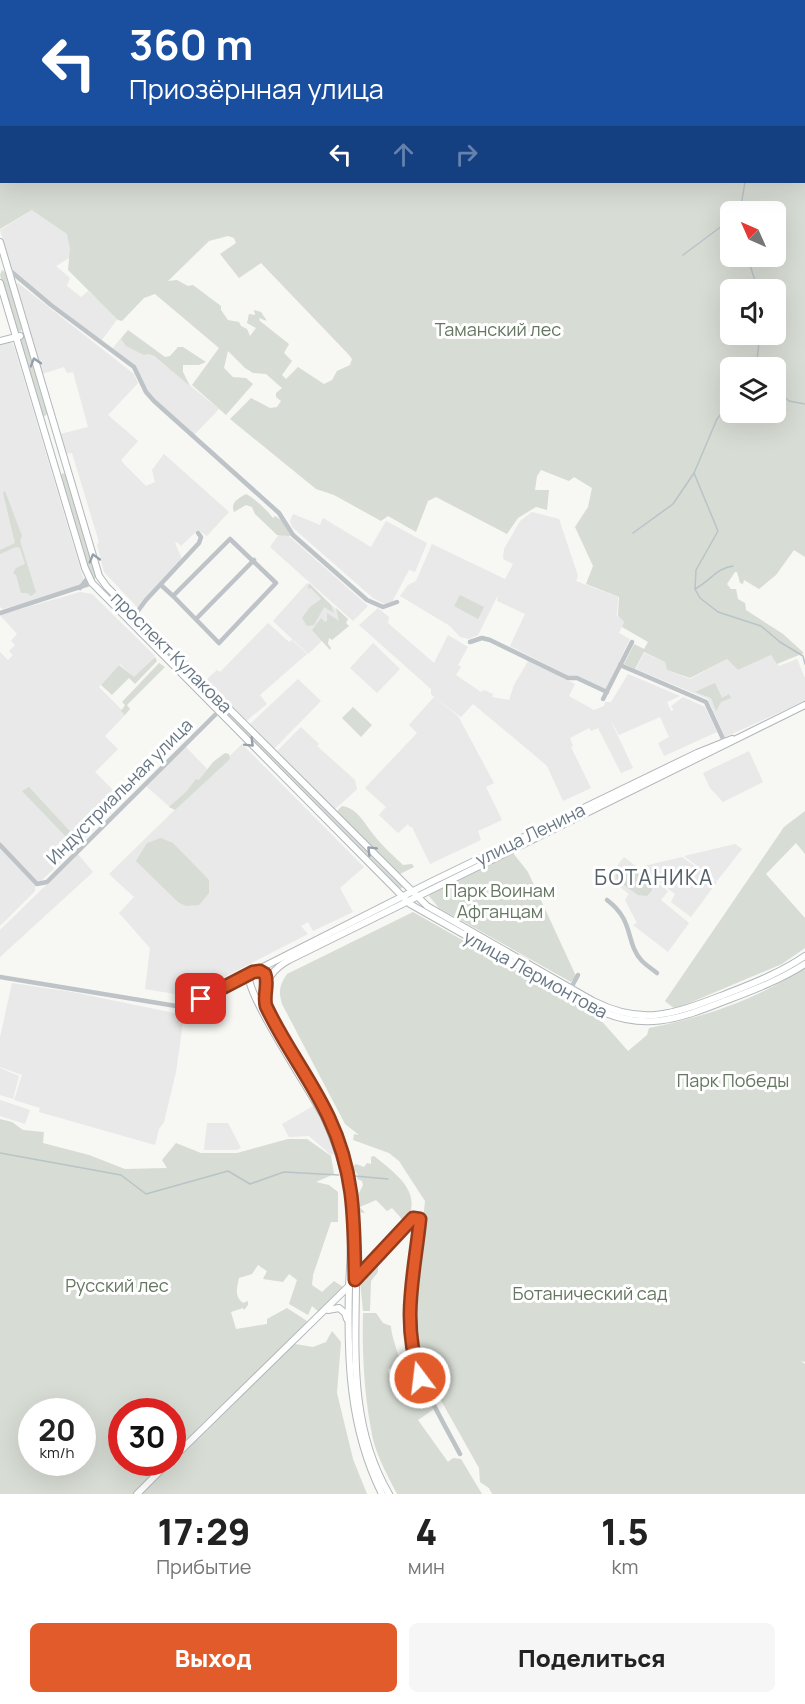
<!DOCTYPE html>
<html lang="ru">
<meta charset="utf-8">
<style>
body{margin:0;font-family:Manrope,sans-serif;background:#f6f6f6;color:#222;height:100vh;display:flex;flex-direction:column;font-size:22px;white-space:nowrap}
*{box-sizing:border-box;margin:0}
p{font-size:20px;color:#767676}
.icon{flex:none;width:33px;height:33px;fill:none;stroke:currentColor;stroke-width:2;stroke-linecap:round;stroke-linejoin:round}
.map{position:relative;height:1494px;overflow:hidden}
.drawer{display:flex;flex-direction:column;background:#fff;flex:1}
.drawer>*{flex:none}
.banner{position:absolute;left:0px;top:0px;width:806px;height:183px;box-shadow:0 6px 24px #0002;background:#1a4fa0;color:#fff;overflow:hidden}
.needle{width:39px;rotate:315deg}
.tools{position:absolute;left:720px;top:201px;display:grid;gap:12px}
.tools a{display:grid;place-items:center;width:66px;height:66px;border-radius:9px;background:#fff;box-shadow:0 6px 24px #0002;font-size:30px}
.speed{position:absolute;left:18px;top:1398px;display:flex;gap:12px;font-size:30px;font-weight:700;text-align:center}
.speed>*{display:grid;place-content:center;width:78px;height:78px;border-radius:50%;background:#fff;box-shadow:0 6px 24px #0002;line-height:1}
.speed small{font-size:15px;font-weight:400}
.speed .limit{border:9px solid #d22;background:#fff;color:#111}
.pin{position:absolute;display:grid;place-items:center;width:51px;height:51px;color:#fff;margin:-26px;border-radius:12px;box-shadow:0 3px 9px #0006}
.me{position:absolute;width:66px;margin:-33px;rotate:345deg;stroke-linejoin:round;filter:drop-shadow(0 0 4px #0008)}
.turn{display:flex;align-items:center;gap:21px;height:126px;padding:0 30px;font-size:27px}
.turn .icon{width:78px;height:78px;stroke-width:2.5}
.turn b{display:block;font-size:42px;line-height:51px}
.lanes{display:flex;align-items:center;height:57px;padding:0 30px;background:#0003;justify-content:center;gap:30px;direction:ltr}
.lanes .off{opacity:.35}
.eta{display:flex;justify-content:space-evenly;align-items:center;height:102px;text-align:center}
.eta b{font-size:36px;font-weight:800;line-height:42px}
.action{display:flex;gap:12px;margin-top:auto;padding:12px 30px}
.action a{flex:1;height:69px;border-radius:9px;background:#e25b2a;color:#fff;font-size:24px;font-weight:800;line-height:69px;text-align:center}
.action a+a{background:#f6f6f6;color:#222}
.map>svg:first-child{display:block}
.built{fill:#e8e9e8}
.green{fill:#d7dcd4;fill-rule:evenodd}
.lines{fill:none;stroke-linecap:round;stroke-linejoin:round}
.stream{stroke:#b9c4c9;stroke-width:1.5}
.river{stroke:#b9c4c9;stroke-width:5}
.major-casing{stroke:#b2b7bb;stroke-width:8}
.minor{stroke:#bec3c7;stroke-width:4.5}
.major{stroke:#fff;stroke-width:6}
.oneway{stroke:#95a0aa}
.route-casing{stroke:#933b1b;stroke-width:15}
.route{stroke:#e25b2a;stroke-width:10}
.labels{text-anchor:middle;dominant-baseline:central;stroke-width:6;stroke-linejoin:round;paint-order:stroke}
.park-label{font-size:18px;fill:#657761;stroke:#fff}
.street-label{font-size:18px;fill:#677785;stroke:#fff}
.quarter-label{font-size:21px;letter-spacing:1.5px;fill:#54606a;stroke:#fff}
</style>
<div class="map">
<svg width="805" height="1494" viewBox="0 0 805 1494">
<rect width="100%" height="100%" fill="#f7f7f4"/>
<!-- built -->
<g class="built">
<path d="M34 209 72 232 79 252 56 266 70 278 67 286 81 297 88 291 119 317 101 341 12 271 0 230Z"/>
<path d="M18 283 134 374 138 383 108 415 138 441 121 460 124 464 146 486 155 482 152 470 164 454 229 512 207 536 198 530 181 546 177 542 175 543 182 559 139 609 104 572 97 545 99 542 72 453 65 454 60 434 88 427 73 372 67 373 64 367 42 374 16 286Z"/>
<path d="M125 333 219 409 194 435 148 392 138 371 112 349Z"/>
<path d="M10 341 14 346 84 581 77 588 3 609 0 607V344Z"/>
<path d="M532 512 559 519 578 576 576 581 618 597 617 616 624 622 619 633 630 639 606 689 578 676H569L510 646 525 614 497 601 498 595 478 635 469 639 460 637 450 626 400 596 408 585 416 581 432 544 505 579 513 564 503 559 504 549 520 521Z"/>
<path d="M293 514 320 525 323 518 371 547 386 521 427 543 415 572 409 570 392 602 384 604 373 598 292 527 290 521Z"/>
<path d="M282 530 368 606 353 621 270 547Z"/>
<path d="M307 583 346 618 308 654 273 621Z"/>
<path d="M80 592 92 594 155 656 134 678 120 664 99 687 126 714 105 736 118 749 95 772 116 793 105 807 111 813 35 887V891L0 926V652L8 660 13 655 9 651 15 645 11 641 17 634 0 615Z"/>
<path d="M378 608 389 617 388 623 434 663 448 635 468 647 458 665 461 667 456 675 481 692 484 690 493 694 492 697 509 700 514 685 528 661 575 684 569 696 594 710 604 706 605 702H611L628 674 680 696 667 702 671 711 674 710 671 706 683 697 705 707 717 732 664 756 658 743 669 737 660 717 619 735 610 719 633 768 621 773 598 728 591 731 589 728 570 738 573 746 571 747 591 788 563 801 547 766 532 753 473 704 461 717 434 697 431 694V689L359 625Z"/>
<path d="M268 623 289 642 292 640 307 654 260 695 267 704 245 722 204 682 217 670 220 672Z"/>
<path d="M373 643 400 669 377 693 350 668Z"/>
<path d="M644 653 665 662 667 670 690 679 727 659 738 670 771 655 779 666 797 659 805 678V701L725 737 708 699 636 669Z"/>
<path d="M298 679 321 701 273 750 249 725Z"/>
<path d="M434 697 458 716 494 783 486 787 502 820 478 831 481 840 430 864 412 827H410L408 824 398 833 379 815 386 807 365 788 417 733 409 725Z"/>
<path d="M301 727 319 744 317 746 355 780 357 789 354 792 333 811 275 753Z"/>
<path d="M242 744 364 867 340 888 353 912 313 931 308 922 301 926 308 934 187 996 145 989 150 948 119 913 134 897 109 874Z"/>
<path d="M185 746 209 771 171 808 146 786Z"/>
<path d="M749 751 763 782 723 802 710 788 703 773Z"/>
<path d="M735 844 742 849 717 881 684 856Z"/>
<path d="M78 854 93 872 0 957V930Z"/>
<path d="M624 857 668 891 661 900 689 923 668 952 633 925 637 923 625 900 629 894 608 878Z"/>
<path d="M682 857 717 882 691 917 671 902 675 894 644 870V866Z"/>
<path d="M12 983 72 992 184 1015 176 1072 164 1122 159 1129 155 1145 39 1112 40 1108 14 1100 22 1075 0 1067V1037Z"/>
<path d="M0 1068 19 1076 13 1099 0 1095Z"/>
<path d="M0 1100 30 1110 25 1124 0 1116Z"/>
<path d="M315 1105 336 1153 331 1155 309 1136 289 1137 282 1124Z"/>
<path d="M207 1123H228L241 1148 236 1150H204Z"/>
</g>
<!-- green -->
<g class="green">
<path d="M0 0H805V557L794 550 776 575 759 589 744 580 743 584 740 583 737 572H735L727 584 731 589H736L738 599 745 603 746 610 783 634 804 653 777 664 771 655 738 670 727 659 690 678 667 670 665 662 644 652 635 669 624 664 634 644 644 649 648 642 622 627 624 622 618 616 619 597 586 584 593 566 575 527 588 507 592 488 574 477 569 481 541 470 537 476 535 490H549L547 510 536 507 518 518 507 534 436 497 428 501 416 532 388 516 381 521 334 495 316 489 230 419 251 398 270 408 277 407 281 401 276 397V393L282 388 266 374 253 373 245 368 228 351 224 368 233 377 246 378 253 384 226 415 192 385 219 348 155 294 144 298 122 321 118 320 68 270 70 249 67 234 32 210 0 229ZM2 2H804V182H2ZM730 212H776V256H730ZM228 236 234 238 236 243 220 254 239 278 261 263 349 355 352 359 350 365 337 371 332 380 324 384 298 367 286 379 282 375 292 361 284 353 289 344 260 321 259 318 267 321 261 312 254 310 255 315 249 314 247 323 256 328 250 336 247 329 241 326 239 322 228 320 221 310V306L193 285 188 286 177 280 168 281 209 241ZM730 290H776V334H730ZM730 368H776V412H730Z"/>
<path d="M2 270 6 273 23 328 20 332 16 330 0 275Z"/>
<path d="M128 330 165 357 170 356 178 347H183L206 362 199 365H183V372L190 386 154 356 149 354 144 355 126 346 121 339Z"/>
<path d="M24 338 27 340 48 413 45 416 42 415 20 341Z"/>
<path d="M63 473 66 475 97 575 94 580 91 577 60 476Z"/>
<path d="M5 491 22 536 20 541 36 592 31 596 27 593H21L16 575 13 573 16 568 25 564 20 548 16 547 0 554V550L15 543 3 493Z"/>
<path d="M246 494C254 498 267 510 273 518L275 516 281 520 291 536 277 535 255 514 252 507 246 505 234 512C230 502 239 498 246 494Z"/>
<path d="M309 583 331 605 334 613 324 607 314 625 307 626 302 618 310 607 321 599 311 588 308 589Z"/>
<path d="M460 595 484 607 478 619 454 606Z"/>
<path d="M336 608 348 619 346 623 349 626 332 640 329 638 328 644 331 648 330 650 312 630 321 618 325 622 327 621V613L339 621Z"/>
<path d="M139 622 403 886V887L400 889 136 625Z"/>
<path d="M155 657 157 661 135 684 129 678 112 695 101 685 119 665 134 677Z"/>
<path d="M159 663 165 667 127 705 130 709 125 715 121 711 125 705 122 702Z"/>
<path d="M715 683 722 698 729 694 731 698 721 702 716 711 711 698 695 692Z"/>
<path d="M353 707 372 725 361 737 342 718Z"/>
<path d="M225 753 229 754 230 759 175 810 169 807 186 792 196 779 199 780 213 762Z"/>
<path d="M29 787 77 839 73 844 22 791Z"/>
<path d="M342 806C357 808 365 824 373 834 381 845 393 855 403 865L412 864 414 867 398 875 335 813Z"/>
<path d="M805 811V854L796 843 766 874 805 918V948L782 964 675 1009 665 1001 784 827Z"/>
<path d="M161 838 173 843 209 880V893L199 905 186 906 178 902 136 861 147 843Z"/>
<path d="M513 853 528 872 576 976 571 982 439 908 429 896 430 892Z"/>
<path d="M628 866 651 883 652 890 647 896 638 895 617 880 616 876 619 869Z"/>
<path d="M413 912 598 1017 628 1051 647 1035 649 1028C702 1018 761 998 805 967V1362L801 1361 805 1364V1494H492L489 1488 480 1482 479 1468 425 1372 417 1339 414 1316 425 1201 399 1161 389 1153 353 1140 354 1134 359 1135 345 1124 282 1004C278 990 280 985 287 974Z"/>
<path d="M0 1119 12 1122 23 1130 44 1132 43 1143 89 1155 125 1169 167 1168 162 1160 176 1143 201 1153H237L288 1139H307L331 1156 334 1174 316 1182 329 1185 338 1192V1222H331L313 1275 312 1285 322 1292 334 1281 343 1287 319 1312 312 1306 308 1315 289 1304 297 1280 289 1274 283 1282 263 1279 267 1271 258 1265 252 1274 239 1278C237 1288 234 1296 243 1303L248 1301V1305L244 1310 243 1308 231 1312 236 1329 267 1324V1319L287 1308 307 1321 295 1344 313 1347 326 1342 332 1331 341 1342 337 1393 353 1459 367 1494H0ZM32 1412H82V1462H32ZM122 1412H172V1462H122Z"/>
<path d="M374 1156C399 1176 426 1195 403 1227L401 1218 392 1208 387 1211 376 1200 360 1207 365 1213 359 1212 357 1197 363 1185 362 1181 357 1179 358 1175 352 1167 356 1164 364 1167 367 1163 371 1164V1157Z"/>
<path d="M386 1253 387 1258 378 1264V1272L371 1281 370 1311H363L360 1281Z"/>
<path d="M363 1313H376L383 1323 391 1326C391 1335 399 1356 402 1367L398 1370 388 1369C390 1383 399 1380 409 1387L402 1391 407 1397H413L419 1402 430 1401 434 1409 418 1420 448 1462 453 1458 461 1459 482 1494H397C387 1474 374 1452 371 1429 364 1391 362 1352 363 1313Z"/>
</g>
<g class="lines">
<!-- stream -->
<g class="stream">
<path d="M653 2 654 0"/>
<path d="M804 37H805"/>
<path d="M740 212 745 182"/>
<path d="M683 255 730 220"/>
<path d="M747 256 758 290"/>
<path d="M756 368 760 334"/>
<path d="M776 390 789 401 805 404"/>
<path d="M730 403 717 419 694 473 718 531 696 570 695 589 700 598 718 612 761 626 780 642 803 656 805 664"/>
<path d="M633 533 673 504 694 473"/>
<path d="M695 589C710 581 717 568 733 566"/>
<path d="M0 1153 121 1175 146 1194 228 1171 250 1184 284 1172 339 1175"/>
<path d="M355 1176 388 1179"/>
</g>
<!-- river -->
<path class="river" d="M769 0 770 2"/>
<defs>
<g id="major">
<path d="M0 242 99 576 107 587 427 906 593 1001C644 1027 676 1013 726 994 754 983 780 973 805 956"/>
<path d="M0 283 85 568 92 583 410 904 590 1006C643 1034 679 1019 730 999 756 989 782 979 805 964"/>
<path d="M0 341 20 336"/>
<path d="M328 1310 339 1308 345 1313 347 1319"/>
<path d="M172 1459 350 1285"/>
<path d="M137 1494 169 1462"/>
<path d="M382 1494C349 1428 347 1358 349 1286 351 1250 354 1212 345 1177 340 1157 333 1136 324 1117 311 1092 248 997 249 977L253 972 431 882 697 753 732 739"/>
<path d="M389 1494C333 1399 368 1289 351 1186 340 1118 294 1066 266 1006 261 985 271 970 289 960L805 705"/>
</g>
</defs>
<!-- major casing -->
<use href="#major" class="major-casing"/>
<!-- minor -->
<g class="minor">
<path d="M8 269 51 305 134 367 146 392 154 401 279 513 293 535 367 600 383 607 397 602"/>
<path d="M161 585 173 596 230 539 276 583 219 643 173 596"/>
<path d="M80 588 86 580"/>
<path d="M0 613 92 583"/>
<path d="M196 619 254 560"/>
<path d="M129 623 146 600 199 543 201 537 198 533"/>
<path d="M470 642 482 638 490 640 568 678H577L607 692"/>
<path d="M620 665 706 702 725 743"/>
<path d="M603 699 632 642"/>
<path d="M0 845 37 884 47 882 219 711"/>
<path d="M607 900C635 921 625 943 642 961 646 965 652 969 657 973"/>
<path d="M0 977 176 1006 195 1001 251 974"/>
<path d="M571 988 578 975"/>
<path d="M355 1280 413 1218 420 1219C417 1251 409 1284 408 1316 408 1367 437 1410 460 1454"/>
</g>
<!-- major -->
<use href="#major" class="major"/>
</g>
<!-- one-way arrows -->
<defs><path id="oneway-chevron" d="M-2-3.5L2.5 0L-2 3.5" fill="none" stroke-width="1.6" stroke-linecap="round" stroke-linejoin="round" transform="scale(1.5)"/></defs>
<g class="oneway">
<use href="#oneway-chevron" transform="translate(35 362) rotate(-107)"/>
<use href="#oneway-chevron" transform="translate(94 558) rotate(-106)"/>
<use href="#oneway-chevron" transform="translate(250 743) rotate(45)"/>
<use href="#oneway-chevron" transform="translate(371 850) rotate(-135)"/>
</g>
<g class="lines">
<defs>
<path id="route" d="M201 999 253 972 260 971 265 974C269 984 263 995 266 1006 284 1045 311 1079 329 1118 355 1173 354 1221 355 1280L413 1218 420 1219C414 1277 401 1320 420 1378"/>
</defs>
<!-- route casing -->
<use href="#route" class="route-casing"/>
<!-- route -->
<use href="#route" class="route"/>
</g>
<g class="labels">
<!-- park labels -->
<g class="park-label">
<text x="498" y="329">Таманский лес</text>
<text x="500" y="890">Парк Воинам<tspan x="500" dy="21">Афганцам</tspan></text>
<text x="733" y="1080">Парк Победы</text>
<text x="117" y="1285">Русский лес</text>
<text x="590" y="1293">Ботанический сад</text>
</g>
<!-- street labels -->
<g class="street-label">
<text transform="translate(172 652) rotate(45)">проспект Кулакова</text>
<text transform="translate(119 791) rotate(-45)">Индустриальная улица</text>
<text transform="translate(530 834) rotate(-26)">улица Ленина</text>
<text transform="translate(536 974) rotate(29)">улица Лермонтова</text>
</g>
<!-- quarter labels -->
<g class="quarter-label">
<text x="654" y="877">БОТАНИКА</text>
</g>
</g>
</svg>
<div class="tools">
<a><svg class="needle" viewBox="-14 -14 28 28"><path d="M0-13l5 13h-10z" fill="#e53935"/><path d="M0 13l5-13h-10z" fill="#767676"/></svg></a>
<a><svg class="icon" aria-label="sound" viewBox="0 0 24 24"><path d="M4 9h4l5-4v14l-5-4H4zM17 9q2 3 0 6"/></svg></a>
<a><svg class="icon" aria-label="layers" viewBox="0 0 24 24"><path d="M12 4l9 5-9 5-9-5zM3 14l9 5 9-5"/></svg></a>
</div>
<div class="speed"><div>20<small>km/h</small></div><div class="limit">30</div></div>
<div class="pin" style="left:201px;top:999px;background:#d93025"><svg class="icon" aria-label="arrive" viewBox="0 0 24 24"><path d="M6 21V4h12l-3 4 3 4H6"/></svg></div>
<svg class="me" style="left:420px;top:1378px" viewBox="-20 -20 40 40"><circle r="17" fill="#e25b2a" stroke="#fff" stroke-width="3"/><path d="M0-11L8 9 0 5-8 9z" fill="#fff"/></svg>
<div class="banner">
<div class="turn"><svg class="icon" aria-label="left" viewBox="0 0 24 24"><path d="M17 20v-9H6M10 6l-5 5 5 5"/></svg><div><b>360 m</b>Приозёрнная улица</div></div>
<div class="lanes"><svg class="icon" aria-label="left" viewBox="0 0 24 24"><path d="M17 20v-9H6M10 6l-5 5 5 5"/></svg><svg class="icon off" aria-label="ahead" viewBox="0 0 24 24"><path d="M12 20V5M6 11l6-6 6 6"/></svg><svg class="icon off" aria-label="right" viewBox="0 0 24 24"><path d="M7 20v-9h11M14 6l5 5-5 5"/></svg></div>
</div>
</div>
<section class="drawer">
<div class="eta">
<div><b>17:29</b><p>Прибытие</p></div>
<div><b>4</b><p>мин</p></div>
<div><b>1.5</b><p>km</p></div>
</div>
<div class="action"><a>Выход</a><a>Поделиться</a></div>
</section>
